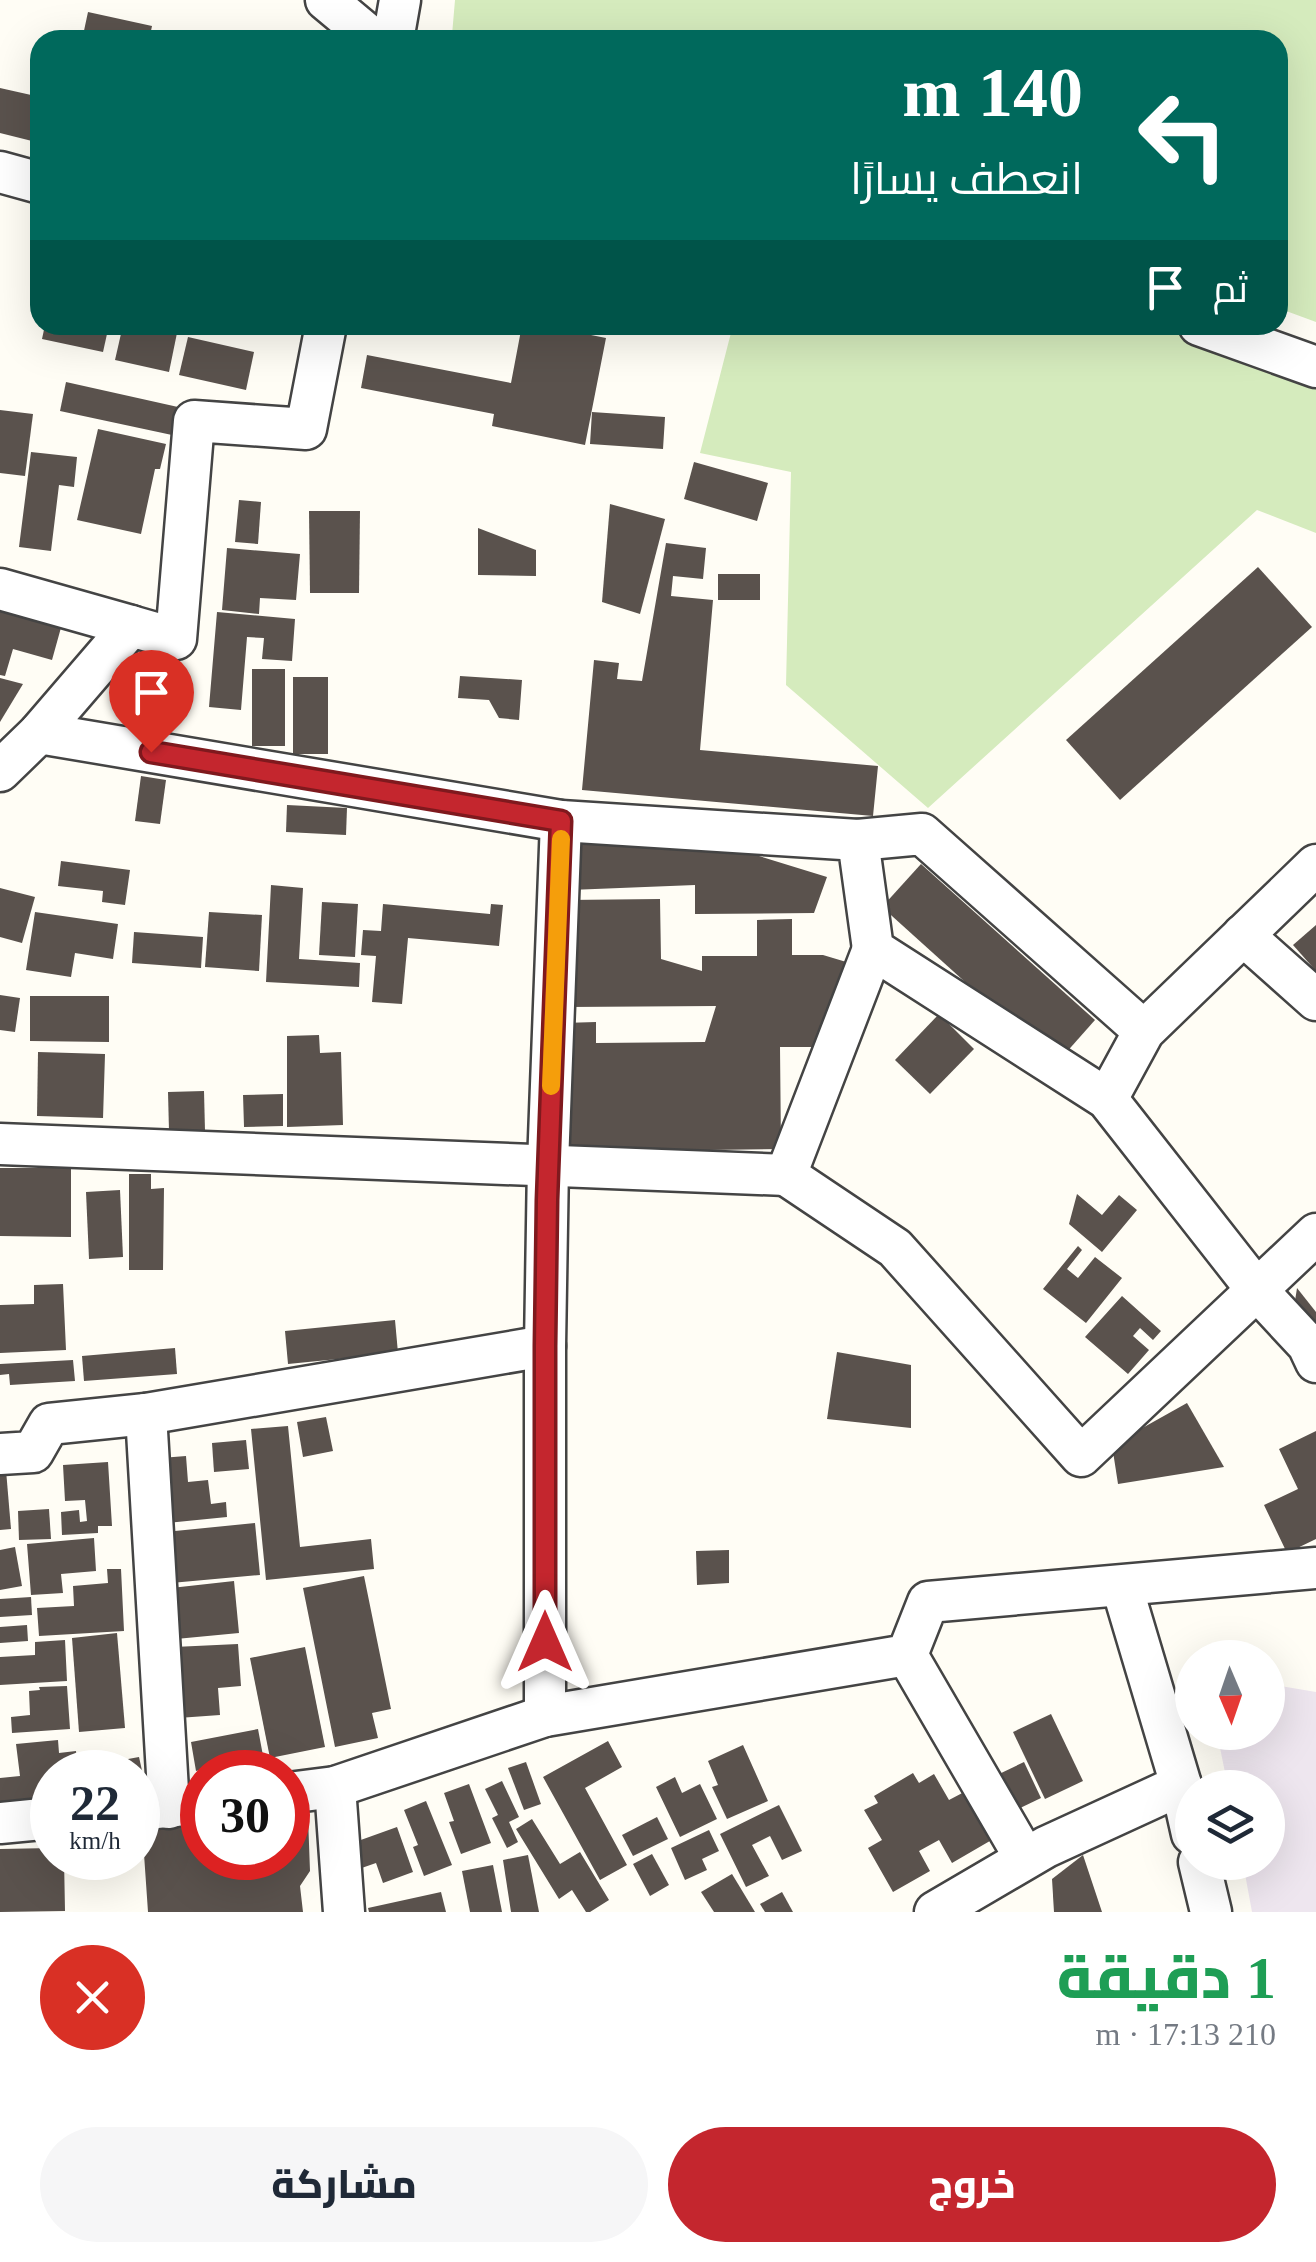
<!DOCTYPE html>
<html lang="ar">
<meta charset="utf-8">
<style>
body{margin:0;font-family:"Times New Roman",Cairo,serif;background:#f6f6f7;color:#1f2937;direction:rtl;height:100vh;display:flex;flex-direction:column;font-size:38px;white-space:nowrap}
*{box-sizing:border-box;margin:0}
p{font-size:32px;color:#747a83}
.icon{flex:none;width:55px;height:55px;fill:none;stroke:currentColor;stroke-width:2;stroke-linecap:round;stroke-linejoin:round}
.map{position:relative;height:1912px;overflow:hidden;direction:ltr}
.sheet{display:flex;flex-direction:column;background:#fff;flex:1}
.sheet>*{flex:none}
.guide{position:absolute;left:30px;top:30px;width:1258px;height:305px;border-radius:30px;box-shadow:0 10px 40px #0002;direction:rtl;background:#00695c;color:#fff;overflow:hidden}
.needle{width:65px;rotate:178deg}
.fabs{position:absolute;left:1175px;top:1640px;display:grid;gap:20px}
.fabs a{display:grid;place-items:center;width:110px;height:110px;border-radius:50%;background:#fff;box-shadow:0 10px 40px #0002;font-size:50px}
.speed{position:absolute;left:30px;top:1750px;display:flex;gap:20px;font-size:50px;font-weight:700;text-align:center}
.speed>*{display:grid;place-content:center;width:130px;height:130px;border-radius:50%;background:#fff;box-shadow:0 10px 40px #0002;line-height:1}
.speed small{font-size:25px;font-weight:400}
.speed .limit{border:15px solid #d22;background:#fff;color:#111}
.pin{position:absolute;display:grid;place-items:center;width:85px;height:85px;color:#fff;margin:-102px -42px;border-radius:50% 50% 50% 0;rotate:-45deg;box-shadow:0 0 10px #0007}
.pin .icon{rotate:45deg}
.me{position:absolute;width:110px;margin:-55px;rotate:0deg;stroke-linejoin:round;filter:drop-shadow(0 0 8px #0008)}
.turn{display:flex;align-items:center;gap:35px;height:210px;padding:0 40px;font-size:45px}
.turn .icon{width:130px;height:130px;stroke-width:2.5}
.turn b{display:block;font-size:70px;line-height:85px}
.then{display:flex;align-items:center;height:95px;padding:0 40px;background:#0003;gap:20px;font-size:38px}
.round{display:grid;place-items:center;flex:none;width:105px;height:105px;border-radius:52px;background:#f6f6f7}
.overview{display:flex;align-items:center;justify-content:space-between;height:170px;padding:0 40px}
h1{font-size:60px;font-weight:800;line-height:75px;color:#1e9e55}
.action{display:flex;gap:20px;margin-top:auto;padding:20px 40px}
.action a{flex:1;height:115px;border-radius:60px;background:#c4262e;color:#fff;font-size:40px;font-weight:800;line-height:115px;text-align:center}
.action a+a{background:#f6f6f7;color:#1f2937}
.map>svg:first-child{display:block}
.industrial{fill:#eee6ef}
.green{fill:#d5ebbd}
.building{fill:#5a524d}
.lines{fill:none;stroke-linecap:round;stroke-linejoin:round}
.minor-casing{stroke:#444;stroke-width:45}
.minor{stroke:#fff;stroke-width:40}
.route-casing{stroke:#7f191e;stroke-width:25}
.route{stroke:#c4262e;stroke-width:18}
.slow{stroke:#f59e0b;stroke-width:18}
</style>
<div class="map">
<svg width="1316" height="1912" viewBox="0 0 1316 1912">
<rect width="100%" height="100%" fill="#fffdf5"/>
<!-- industrial -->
<path class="industrial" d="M1268 1684 1316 1692V1912H1252L1243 1863 1268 1862V1788L1228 1787 1217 1733 1268 1732Z"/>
<!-- green -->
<g class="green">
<path d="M455 0H1316V322L1278 308V40H479L452 35Z"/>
<path d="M733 325H1151L1316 385V533L1257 510 928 808 786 685 791 472 700 453Z"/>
</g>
<!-- building -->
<g class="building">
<path d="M88 12 152 26 149 40H82Z"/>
<path d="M0 88 40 97V143L0 133Z"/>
<path d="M45 325H109L103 352 42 339Z"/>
<path d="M123 325H140L177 333 169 372 115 360Z"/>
<path d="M522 325H541L606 338 585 445 492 426 494 414 361 388 367 355 511 383Z"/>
<path d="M188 337 254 352 246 390 179 375Z"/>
<path d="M66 382 178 407 172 435 60 411Z"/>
<path d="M0 410 33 414 25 476 0 473Z"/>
<path d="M592 412 665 417 663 449 590 444Z"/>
<path d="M98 429 166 444 160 469H155L141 534 77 520Z"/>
<path d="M31 452 77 457 74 487 59 485 51 551 19 547Z"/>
<path d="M694 462 768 483 757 521 684 499Z"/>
<path d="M239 500 261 502 258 544 235 542Z"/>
<path d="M610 504 665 519 640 614 602 602Z"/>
<path d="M309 511H360L359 593H310Z"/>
<path d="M478 528 536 550V576L478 575Z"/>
<path d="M666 543 706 548 703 579 673 576 671 596 713 600 700 750 878 766 873 816 582 790 594 660 619 663 617 679 642 681Z"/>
<path d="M227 548 300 554 296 600 260 598 259 614 222 610Z"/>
<path d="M1258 567 1312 627 1120 800 1066 740Z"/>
<rect x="718" y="574" width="42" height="26"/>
<path d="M0 606 62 624 52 660 13 649 5 676 0 675Z"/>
<path d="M217 612 295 619 292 661 262 659 264 638 247 637 241 710 209 707Z"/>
<rect x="252" y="669" width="33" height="77"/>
<path d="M460 676 522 680 519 720 499 718 489 700 458 698Z"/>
<rect x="293" y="677" width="35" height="77"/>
<path d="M0 678 23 684 0 722Z"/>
<path d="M141 776 166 780 160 824 135 821Z"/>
<path d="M287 805 347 808 346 835 286 832Z"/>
<path d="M573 835 746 852 827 877 814 913 695 914V885L570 890Z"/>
<path d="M61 861 130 870 125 905 102 902 103 891 58 886Z"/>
<path d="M921 864 1095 1020 1056 1064 882 907Z"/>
<path d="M271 885 303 888 299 959 360 963 359 987 266 982Z"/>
<path d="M0 888 35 897 22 943 0 937Z"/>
<path d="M660 899 661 959 702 971V956H757V920L792 919V955H823L853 964 828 1047H780L781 1149 707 1150 705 1158 556 1159 563 1023 596 1022V1043L705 1042 716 1006 568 1007 567 900Z"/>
<path d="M322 902 358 904 355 957 319 955Z"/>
<path d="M383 904 490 914 491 904 503 905 499 946 408 938 402 1004 372 1002 376 956 361 955 363 930 381 931Z"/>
<path d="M35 912 118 924 113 959 75 953 71 977 26 970Z"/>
<path d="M209 912 262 915 259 971 205 967Z"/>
<path d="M1316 925V971L1293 945Z"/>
<path d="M134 932 203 937 201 968 132 963Z"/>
<path d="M0 995 20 998 15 1032 0 1030Z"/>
<path d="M30 996H109V1042L30 1041Z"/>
<path d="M939 1014 974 1049 930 1094 895 1060Z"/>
<path d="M319 1035 320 1053 341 1052 343 1125 287 1127V1036Z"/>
<path d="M38 1052 105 1054 103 1118 37 1116Z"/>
<path d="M204 1091 205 1131H169L168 1092Z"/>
<path d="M283 1094V1126L244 1127 243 1095Z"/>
<path d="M0 1168H71V1237L0 1236Z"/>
<path d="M129 1174H151V1189L164 1188 163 1270H129Z"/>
<path d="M120 1190 123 1257 89 1259 86 1192Z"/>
<path d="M1077 1194 1102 1215 1119 1195 1137 1210 1102 1252 1069 1224Z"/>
<path d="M1078 1246 1082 1250 1067 1269 1078 1278 1095 1257 1122 1278 1086 1323 1043 1289Z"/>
<path d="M63 1284 66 1350 0 1353V1305L34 1304V1285Z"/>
<path d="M1297 1288 1316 1312V1343L1293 1314Z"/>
<path d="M1122 1296 1161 1331 1153 1340 1140 1328 1133 1336 1149 1350 1128 1374 1085 1337Z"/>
<path d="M395 1320 398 1353 288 1364 285 1331Z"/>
<path d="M175 1348 177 1374 84 1381 82 1356Z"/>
<path d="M837 1352 911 1365V1428L827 1419Z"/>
<path d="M73 1360 75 1381 10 1385 9 1374 0 1375V1364Z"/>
<path d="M1187 1403 1224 1467 1118 1484 1112 1445Z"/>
<path d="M326 1417 333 1451 303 1457 297 1422Z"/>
<path d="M288 1426 300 1547 371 1539 374 1569 266 1580 251 1429Z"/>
<path d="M1316 1431V1539L1287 1553 1264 1505 1298 1489 1279 1449Z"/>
<path d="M246 1440 249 1469 214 1472 212 1443Z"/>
<path d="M186 1456 188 1482 208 1480 211 1504 226 1502 227 1517 167 1523 161 1458Z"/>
<path d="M108 1462 112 1526H98V1533L62 1535 61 1512 79 1510 80 1522 87 1521 85 1500 65 1501 63 1465Z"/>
<path d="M0 1470H6L11 1529 0 1530Z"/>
<path d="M49 1509 51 1539 19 1540 18 1511Z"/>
<path d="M255 1523 260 1575 171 1583 165 1532Z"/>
<path d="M94 1538 96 1571 61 1574 63 1593 31 1595 27 1544Z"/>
<path d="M15 1547 22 1586 0 1590V1550Z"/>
<path d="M729 1550V1583L697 1585 696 1551Z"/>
<path d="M107 1569H121L124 1631 39 1636 37 1608 74 1606 73 1586 108 1583Z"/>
<path d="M364 1576 391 1709 372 1713 378 1738 335 1747 303 1588Z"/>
<path d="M234 1581 239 1633 176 1639 171 1588Z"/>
<path d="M31 1597 32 1615 0 1617V1599Z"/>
<path d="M27 1625 28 1641 0 1643V1627Z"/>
<path d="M117 1633 125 1728 79 1732 72 1638Z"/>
<path d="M65 1640 67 1681 0 1685V1657L35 1655V1642Z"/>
<path d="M238 1644 241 1686 218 1688 220 1715 178 1718 174 1647Z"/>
<path d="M305 1647 325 1747 270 1758 250 1658Z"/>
<path d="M67 1686 70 1729 12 1733 11 1717 30 1715 29 1691 40 1690 39 1687Z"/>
<path d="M1051 1714 1083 1781 1045 1799 1013 1732Z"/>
<path d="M258 1729 264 1761 228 1768 227 1764 196 1771 191 1742Z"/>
<path d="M58 1740 59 1753 76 1751 78 1772H52V1801L0 1807V1778L20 1776 16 1744Z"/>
<path d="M608 1741 622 1767 585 1788 627 1865 600 1880 543 1777Z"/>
<path d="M743 1745 768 1801 727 1819 712 1787 718 1785 708 1761Z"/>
<path d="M139 1757 145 1784 138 1785V1772H91L90 1766Z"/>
<path d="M526 1762 541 1804 524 1810 508 1768Z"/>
<path d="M1024 1762 1041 1798 1014 1811 997 1775Z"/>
<path d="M913 1773 919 1783 934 1774 949 1800 968 1790 995 1838 952 1863 939 1840 919 1851 930 1871 893 1892 868 1848 882 1840 864 1810 878 1803 874 1796Z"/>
<path d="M675 1777 682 1793 700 1784 717 1819 680 1837 656 1787Z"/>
<path d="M502 1781 519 1817 509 1822 518 1842 507 1848 492 1818 498 1815 485 1789Z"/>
<path d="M469 1784 491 1843 461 1854 449 1822 454 1821 444 1793Z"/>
<path d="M426 1801 452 1865 424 1876 413 1847 418 1845 404 1810Z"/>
<path d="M779 1805 802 1851 782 1860 770 1836 752 1845 769 1876 746 1887 720 1834Z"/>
<path d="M308 1817 310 1871 300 1886 303 1912H148L142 1825 202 1822V1858H288V1818Z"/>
<path d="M657 1817 668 1839 633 1856 622 1835Z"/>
<path d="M532 1819 560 1864 580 1852 609 1900 590 1912H586L572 1890 559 1899 516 1829Z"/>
<path d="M397 1827 413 1872 383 1883 376 1863 353 1871 344 1846Z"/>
<path d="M709 1830 719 1851 702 1859 707 1870 685 1880 671 1848Z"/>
<path d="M52 1848V1858H64L65 1911 0 1912V1849Z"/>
<path d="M652 1854 669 1885 650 1896 633 1864Z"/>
<path d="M528 1855 539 1912H511L503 1860Z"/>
<path d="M1083 1855 1102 1912H1054L1052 1879Z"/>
<path d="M493 1865 502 1912H470L462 1871Z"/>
<path d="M732 1874 755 1912H714L701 1892Z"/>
<path d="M441 1892 446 1912H369L368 1908Z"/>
<path d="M782 1892 793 1912H765L760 1904Z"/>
</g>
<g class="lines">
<defs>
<g id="minor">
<path d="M326 0 374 40"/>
<path d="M393 40 400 0"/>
<path d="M0 172 40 183"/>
<path d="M1199 325 1316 367"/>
<path d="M0 589 131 626"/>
<path d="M39 733 561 821 858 840 873 949 1107 1099 1256 1289 1308 1345 1316 1362"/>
<path d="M0 771 39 733 131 626 176 639 194 421 306 429 326 325"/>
<path d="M858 840 922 834 1144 1031"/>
<path d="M1243 935 1316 1000"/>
<path d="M1107 1099 1144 1031 1316 865"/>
<path d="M0 1144 786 1175 873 949"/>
<path d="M786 1175 895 1248 1081 1456 1316 1234"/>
<path d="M146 1414 169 1808"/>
<path d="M0 1454 33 1452 49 1424 146 1414 545 1346"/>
<path d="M907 1655 1025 1858"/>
<path d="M545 1716V1346L548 1164 561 821"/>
<path d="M1181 1785 1192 1834"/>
<path d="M335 1787 344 1912"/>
<path d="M288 1793 335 1787 545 1716 907 1655 928 1602 1316 1568"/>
<path d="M138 1810 202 1803"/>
<path d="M0 1823 52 1818"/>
<path d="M1199 1862 1211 1912"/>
<path d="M935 1912 1046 1847 1181 1785 1122 1587"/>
</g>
</defs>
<!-- minor casing -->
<use href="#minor" class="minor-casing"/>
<!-- minor -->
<use href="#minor" class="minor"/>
</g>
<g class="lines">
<defs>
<path id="route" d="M151 752 561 821 547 1200 545 1346V1642"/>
</defs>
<!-- route casing -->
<use href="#route" class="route-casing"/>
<!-- route -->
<use href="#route" class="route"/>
<!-- slow -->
<path class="slow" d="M551 1086 561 839"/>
</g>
</svg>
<div class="fabs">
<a><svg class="needle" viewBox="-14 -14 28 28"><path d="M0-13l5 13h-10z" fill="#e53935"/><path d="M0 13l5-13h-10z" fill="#747a83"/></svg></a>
<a><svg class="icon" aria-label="layers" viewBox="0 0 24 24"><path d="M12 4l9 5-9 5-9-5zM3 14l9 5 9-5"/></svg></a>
</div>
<div class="speed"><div>22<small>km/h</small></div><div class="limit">30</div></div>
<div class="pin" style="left:151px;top:752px;background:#d93025"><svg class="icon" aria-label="arrive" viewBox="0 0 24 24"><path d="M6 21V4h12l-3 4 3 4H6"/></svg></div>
<svg class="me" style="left:545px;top:1642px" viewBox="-20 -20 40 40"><path d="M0-17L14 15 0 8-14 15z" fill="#c4262e" stroke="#fff" stroke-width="4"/></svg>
<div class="guide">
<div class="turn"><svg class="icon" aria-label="left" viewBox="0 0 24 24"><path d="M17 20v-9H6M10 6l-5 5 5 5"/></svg><div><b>140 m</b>انعطف يسارًا</div></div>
<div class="then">ثم<svg class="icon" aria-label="arrive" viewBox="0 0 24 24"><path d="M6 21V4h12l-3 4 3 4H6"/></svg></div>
</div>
</div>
<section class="sheet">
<div class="overview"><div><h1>1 دقيقة</h1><p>210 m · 17:13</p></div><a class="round" style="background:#d93025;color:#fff"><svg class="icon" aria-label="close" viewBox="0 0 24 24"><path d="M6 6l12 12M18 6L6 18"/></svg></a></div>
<div class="action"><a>خروج</a><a>مشاركة</a></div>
</section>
